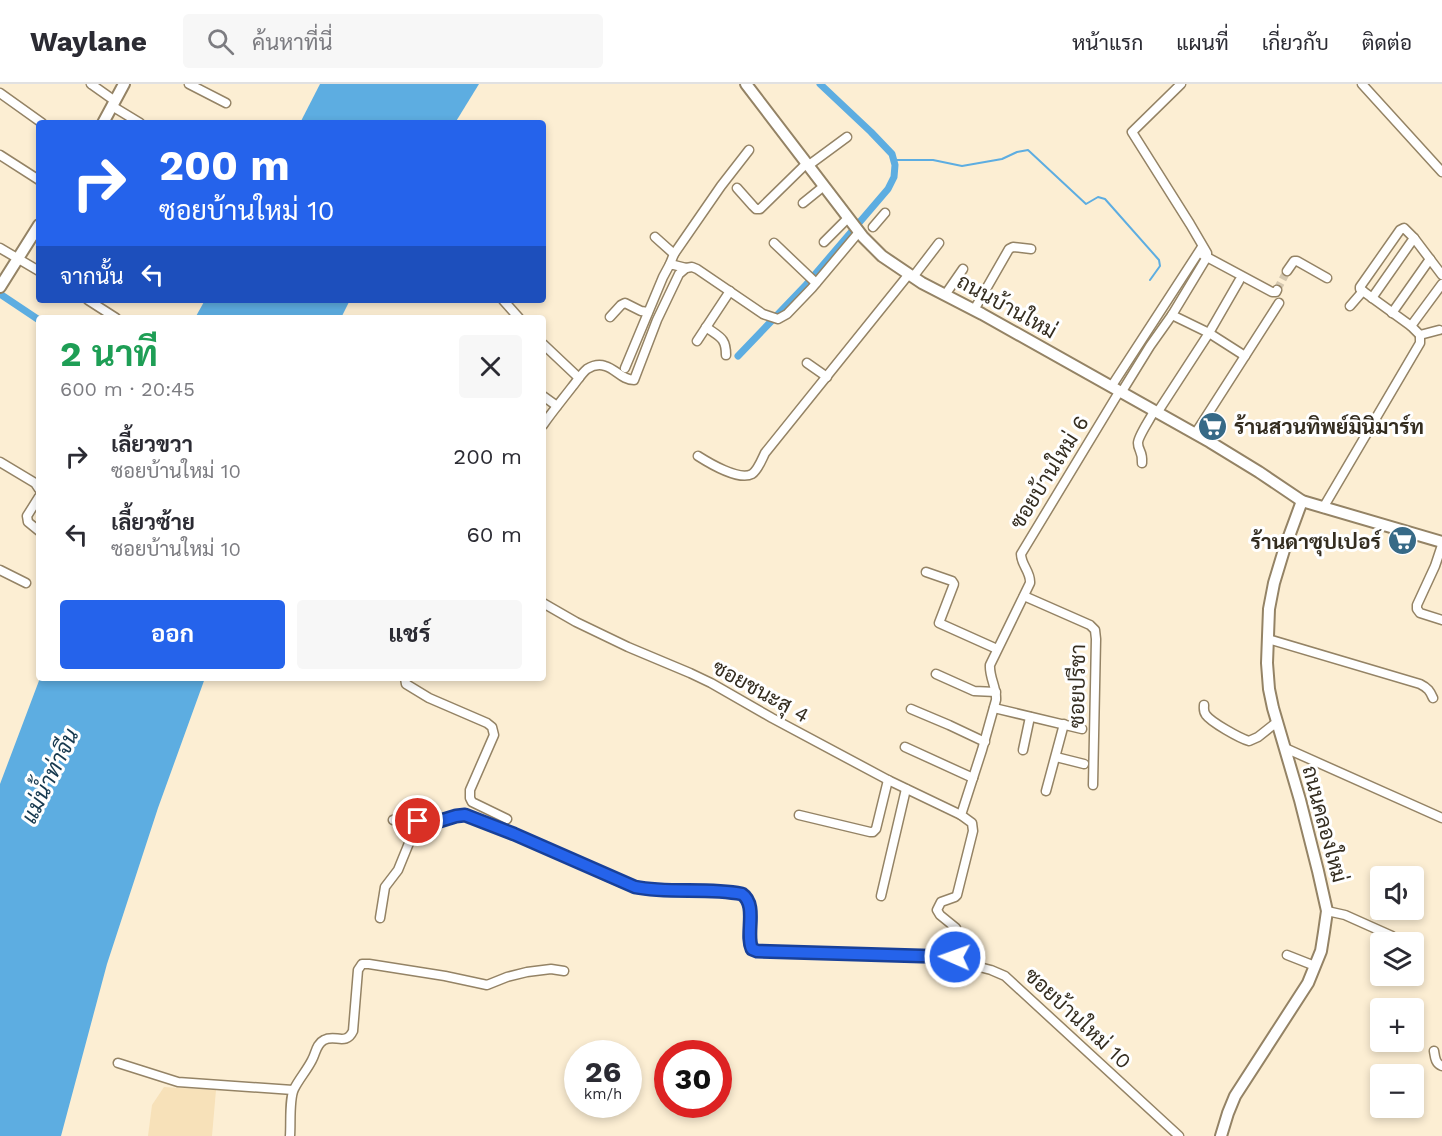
<!DOCTYPE html>
<html lang="th">
<meta charset="utf-8">
<style>
body{margin:0;font-family:"Work Sans",Sarabun,sans-serif;background:#f7f7f7;color:#2b2b33;height:100vh;display:flex;flex-direction:column;font-size:22px;white-space:nowrap}
*{box-sizing:border-box;margin:0}
p{font-size:20px;color:#7c7c81}
.icon{flex:none;width:33px;height:33px;fill:none;stroke:currentColor;stroke-width:2;stroke-linecap:round;stroke-linejoin:round}
.map{position:relative;flex:1;overflow:hidden}
.drawer{position:absolute;left:36px;top:231px;width:510px;height:366px;display:flex;flex-direction:column;background:#fff;border-radius:6px;box-shadow:0 3px 9px #0003}
.drawer>*{flex:none}
.top-card{position:absolute;left:36px;top:36px;width:510px;height:183px;border-radius:6px;box-shadow:0 3px 9px #0003;background:#2563eb;color:#fff;overflow:hidden}
.tools{position:absolute;left:1370px;top:782px;display:grid;gap:12px}
.tools a{display:grid;place-items:center;width:54px;height:54px;border-radius:6px;background:#fff;box-shadow:0 3px 9px #0003;font-size:30px}
.speed{position:absolute;left:564px;top:956px;display:flex;gap:12px;font-size:30px;font-weight:700;text-align:center}
.speed>*{display:grid;place-content:center;width:78px;height:78px;border-radius:50%;background:#fff;box-shadow:0 3px 9px #0003;line-height:1}
.speed small{font-size:15px;font-weight:400}
.speed .limit{border:9px solid #d22;background:#fff;color:#111}
.pin{position:absolute;display:grid;place-items:center;width:51px;height:51px;color:#fff;margin:-26px;border:3px solid #fff;border-radius:50%;box-shadow:0 2px 6px #0007}
.me{position:absolute;width:66px;margin:-33px;rotate:272deg;stroke-linejoin:round;filter:drop-shadow(0 0 4px #0008)}
.turn{display:flex;align-items:center;gap:21px;height:126px;padding:0 24px;font-size:27px}
.turn .icon{width:78px;height:78px;stroke-width:2.5}
.turn b{display:block;font-size:42px;line-height:51px}
.then{display:flex;align-items:center;height:57px;padding:0 24px;background:#0003;gap:12px;font-size:22px}
.round{display:grid;place-items:center;flex:none;width:63px;height:63px;border-radius:6px;background:#f7f7f7}
.summary{display:flex;align-items:center;justify-content:space-between;height:102px;padding:0 24px}
h1{font-size:36px;font-weight:700;line-height:45px;color:#1e9e55}
.action{display:flex;gap:12px;margin-top:auto;padding:12px 24px}
.action a{flex:1;height:69px;border-radius:6px;background:#2563eb;color:#fff;font-size:24px;font-weight:700;line-height:69px;text-align:center}
.action a+a{background:#f7f7f7;color:#2b2b33}
ul{padding:0;list-style:none}
li{display:flex;align-items:center;gap:18px;height:78px;padding:0 24px}
li div{flex:1}
li b{display:block;font-size:22px}
li em{font-style:normal}
header{display:flex;align-items:center;gap:36px;box-sizing:border-box;height:84px;padding:0 30px;background:#fff;border-bottom:2px solid #e1e1e2}
header strong{font-size:28px}
nav{display:flex;gap:33px;margin-inline-start:auto;font-size:21px}
.search{width:420px;height:54px;background:#f7f7f7;display:flex;align-items:center;gap:15px;box-sizing:border-box;padding:0 21px;border-radius:6px;color:#7c7c81;font-size:22px}
.map>svg:first-child{display:block}
.built{fill:#f7e1b9}
.water{fill:#5dade1}
.lines{fill:none;stroke-linecap:round;stroke-linejoin:round}
.stream{stroke:#5dade1;stroke-width:2}
.canal{stroke:#5dade1;stroke-width:7}
.minor-tunnel{stroke:#d4c7af;stroke-width:8;stroke-dasharray:8 4;stroke-linecap:butt}
.minor-casing{stroke:#948365;stroke-width:11}
.tertiary-casing{stroke:#948365;stroke-width:14}
.minor{stroke:#fff;stroke-width:8}
.tertiary{stroke:#fff;stroke-width:10}
.route-casing{stroke:#184099;stroke-width:15}
.route{stroke:#2563eb;stroke-width:10}
.labels{text-anchor:middle;dominant-baseline:central;stroke-width:6;stroke-linejoin:round;paint-order:stroke}
.street-label{font-size:21px;fill:#342d20;stroke:#fff}
.poi-label{font-size:21px;font-weight:bold;fill:#342d20;stroke:#fff;text-anchor:start}
.water-label{font-size:22px;font-style:italic;fill:#16394f;stroke:#fff}
</style>
<header>
<strong>Waylane</strong>
<div class="search"><svg class="icon" aria-label="search" viewBox="0 0 24 24"><circle cx="10" cy="10" r="6"/><path d="M15 15l6 6"/></svg>ค้นหาที่นี่</div>
<nav><a>หน้าแรก</a><a>แผนที่</a><a>เกี่ยวกับ</a><a>ติดต่อ</a></nav>
</header>
<div class="map">
<svg width="1442" height="1052" viewBox="0 0 1442 1052">
<rect width="100%" height="100%" fill="#fceed3"/>
<!-- built -->
<path class="built" d="M164 1003 216 1006 212 1052H148L152 1021Z"/>
<!-- water -->
<g class="water">
<path d="M320 0H479L455 39H300Z"/>
<path d="M205 216H350L341 234H195Z"/>
<path d="M40 594H205L158 724 107 880 61 1052H0V700Z"/>
</g>
<g class="lines">
<!-- stream -->
<path class="stream" d="M894 76H933L962 82 1002 75 1017 68 1028 66 1086 120 1098 113 1105 115 1159 176 1160 182 1150 196"/>
<!-- canal -->
<g class="canal">
<path d="M0 210 39 236"/>
<path d="M738 272 805 202 888 105 894 93 895 81 892 70 871 48 820 0"/>
</g>
<!-- minor-tunnel -->
<path class="minor-tunnel" d="M1277 206 1287 187"/>
<defs>
<g id="minor">
<path d="M91 0 115 17"/>
<path d="M189 0 226 19"/>
<path d="M1362 0 1442 88"/>
<path d="M0 9 42 39"/>
<path d="M112 22 140 39"/>
<path d="M0 71 39 96"/>
<path d="M809 81 847 53"/>
<path d="M737 104 753 122 756 125H760L807 79"/>
<path d="M803 119 824 102"/>
<path d="M873 143 885 129"/>
<path d="M655 153 674 170"/>
<path d="M824 158 848 134"/>
<path d="M774 159 816 199"/>
<path d="M0 164 39 187"/>
<path d="M1203 171 1272 208H1276L1277 206"/>
<path d="M670 180 674 170 721 102 749 66"/>
<path d="M1287 187 1294 177H1297L1327 194"/>
<path d="M913 193 939 159"/>
<path d="M945 211 963 185"/>
<path d="M1372 214 1414 154"/>
<path d="M88 216 116 234"/>
<path d="M503 216 519 234"/>
<path d="M1350 222 1363 207"/>
<path d="M974 226 1009 165 1013 163 1031 165"/>
<path d="M1392 229 1430 175"/>
<path d="M1172 231 1209 249 1245 272"/>
<path d="M610 233 621 221 625 219 641 227 648 228"/>
<path d="M1411 242 1442 200"/>
<path d="M706 243C719 253 726 253 726 271"/>
<path d="M1420 251 1411 242 1360 205V203L1400 146 1404 144 1414 154 1442 191"/>
<path d="M1420 251 1439 246"/>
<path d="M697 257 730 207"/>
<path d="M543 260 579 294"/>
<path d="M807 279 827 293"/>
<path d="M625 284 663 193 670 180 686 184"/>
<path d="M1111 303 1202 163"/>
<path d="M1121 309 1150 262 1172 231 1207 173V169L1190 140 1132 48 1181 0"/>
<path d="M543 312 557 322"/>
<path d="M1157 329 1209 249 1239 197"/>
<path d="M543 341C552 328 562 316 572 303 577 297 581 290 587 285 592 282 599 280 605 282 616 285 622 296 634 296L657 236 679 190 686 184 692 183 697 185 763 230 778 235 787 230 812 204 859 148"/>
<path d="M1195 350 1279 219"/>
<path d="M698 372C709 379 739 397 752 390 758 386 762 375 765 369L909 190"/>
<path d="M0 378 35 399 39 405"/>
<path d="M1142 379C1143 367 1138 367 1138 359 1138 352 1151 334 1154 327"/>
<path d="M39 413 27 432 28 438 39 447"/>
<path d="M1323 424 1420 259V251"/>
<path d="M1442 461 1435 482 1417 521V525L1420 529 1442 536"/>
<path d="M0 486 26 499"/>
<path d="M926 488 952 497 954 500 939 539 997 565"/>
<path d="M1024 512 1090 541 1095 546 1096 555 1093 701"/>
<path d="M543 519 576 538 628 563 690 589 711 599 772 634 888 696 961 731"/>
<path d="M1268 555 1420 600C1428 604 1430 607 1433 614"/>
<path d="M936 590 974 607 996 608"/>
<path d="M405 594 406 600 429 614 487 639 492 643 494 651 470 706V714L472 718 507 735"/>
<path d="M1204 621C1204 625 1203 627 1206 631 1211 638 1239 654 1249 657L1258 653 1277 638"/>
<path d="M994 624 1082 645"/>
<path d="M911 625 949 641 985 658"/>
<path d="M905 663 973 694"/>
<path d="M1285 664 1442 734"/>
<path d="M1023 666 1030 633"/>
<path d="M1056 673 1084 680"/>
<path d="M1046 707 1064 640"/>
<path d="M799 731 870 748H873L876 745 888 696"/>
<path d="M393 736 404 732 430 740 436 739 456 732 465 731 514 750 620 798C629 801 638 805 647 806 678 809 711 804 742 810 758 821 745 850 752 865L757 867 955 873 964 879 991 886 1005 892 1179 1052"/>
<path d="M881 812 906 705"/>
<path d="M1327 827 1345 831 1392 852"/>
<path d="M380 834 385 803 398 786 418 737"/>
<path d="M1287 871 1315 882"/>
<path d="M955 873 958 864 956 844 940 831 937 826 941 818 955 813 957 811 973 747 972 739 961 731 982 666 996 616C997 604 989 593 990 581L1030 499C1031 488 1021 481 1021 470L1119 308"/>
<path d="M1434 967C1435 973 1435 979 1442 982"/>
<path d="M118 979 178 998 293 1006"/>
<path d="M290 1052C291 1039 289 1015 294 1005 299 995 307 986 312 976 316 969 316 960 324 956 335 950 346 962 353 947L358 886 362 880H369L445 892 487 901 507 893 527 888 551 885 564 887"/>
</g>
<g id="tertiary">
<path d="M746 0 863 153 882 172 922 199 982 230 1210 358 1259 388 1302 417 1442 458"/>
<path d="M103 39 124 0"/>
<path d="M0 203 39 141"/>
<path d="M1221 1052 1228 1029 1235 1012 1308 899 1321 867 1324 848 1327 827 1318 787 1300 716 1273 624 1269 605 1267 579 1269 525 1274 499 1284 466 1302 417"/>
</g>
</defs>
<!-- minor casing -->
<use href="#minor" class="minor-casing"/>
<!-- tertiary casing -->
<use href="#tertiary" class="tertiary-casing"/>
<!-- minor -->
<use href="#minor" class="minor"/>
<!-- tertiary -->
<use href="#tertiary" class="tertiary"/>
</g>
<g class="lines">
<defs>
<path id="route" d="M418 737 430 740 456 732 465 731 514 750 635 803C670 810 707 803 742 810 758 821 745 850 752 865L757 867 955 873"/>
</defs>
<!-- route casing -->
<use href="#route" class="route-casing"/>
<!-- route -->
<use href="#route" class="route"/>
</g>
<!-- icons -->
<defs>
<symbol id="supermarket-disc" viewBox="-11 -11 22 22"><circle r="9.5" fill="#376a87" stroke="#fff"/><path d="M-6-5.5h2.5l.6 2H6L4.5 2H-2.5L-4.4-4H-6ZM-1.5 3.2a1.3 1.3 0 1 0 .1 0ZM3 3.2a1.3 1.3 0 1 0 .1 0Z" fill="#fff"/></symbol>
</defs>
<g fill-rule="evenodd">
<use href="#supermarket-disc" x="1196" y="326" width="33" height="33"/>
<use href="#supermarket-disc" x="1386" y="440" width="33" height="33"/>
</g>
<g class="labels">
<!-- street labels -->
<g class="street-label">
<text transform="translate(1007 222) rotate(29)">ถนนบ้านใหม่</text>
<text transform="translate(1049 388) rotate(-58)">ซอยบ้านใหม่ 6</text>
<text transform="translate(1077 602) rotate(-89)">ซอยปรีชา</text>
<text transform="translate(761 607) rotate(29)">ซอยชนะสุ 4</text>
<text transform="translate(1325 740) rotate(75)">ถนนคลองใหม่</text>
<text transform="translate(1078 934) rotate(43)">ซอยบ้านใหม่ 10</text>
</g>
<!-- poi labels -->
<g class="poi-label">
<text x="1234" y="342">ร้านสวนทิพย์มินิมาร์ท</text>
<text x="1381" y="457" text-anchor="end">ร้านดาซุปเปอร์</text>
</g>
<!-- water labels -->
<g class="water-label">
<text transform="translate(50 692) rotate(-64)">แม่น้ำท่าจีน</text>
</g>
</g>
</svg>
<div class="tools">
<a><svg class="icon" aria-label="sound" viewBox="0 0 24 24"><path d="M4 9h4l5-4v14l-5-4H4zM17 9q2 3 0 6"/></svg></a>
<a><svg class="icon" aria-label="layers" viewBox="0 0 24 24"><path d="M12 4l9 5-9 5-9-5zM3 14l9 5 9-5"/></svg></a>
<a>+</a>
<a>−</a>
</div>
<div class="speed"><div>26<small>km/h</small></div><div class="limit">30</div></div>
<div class="pin" style="left:418px;top:737px;background:#d93025"><svg class="icon" aria-label="arrive" viewBox="0 0 24 24"><path d="M6 21V4h12l-3 4 3 4H6"/></svg></div>
<svg class="me" style="left:955px;top:873px" viewBox="-20 -20 40 40"><circle r="17" fill="#2563eb" stroke="#fff" stroke-width="3"/><path d="M0-11L8 9 0 5-8 9z" fill="#fff"/></svg>
<div class="top-card">
<div class="turn"><svg class="icon" aria-label="right" viewBox="0 0 24 24"><path d="M7 20v-9h11M14 6l5 5-5 5"/></svg><div><b>200 m</b>ซอยบ้านใหม่ 10</div></div>
<div class="then">จากนั้น<svg class="icon" aria-label="left" viewBox="0 0 24 24"><path d="M17 20v-9H6M10 6l-5 5 5 5"/></svg></div>
</div>
<section class="drawer">
<div class="summary"><div><h1>2 นาที</h1><p>600 m · 20:45</p></div><a class="round"><svg class="icon" aria-label="close" viewBox="0 0 24 24"><path d="M6 6l12 12M18 6L6 18"/></svg></a></div>
<ul>
<li><svg class="icon" aria-label="right" viewBox="0 0 24 24"><path d="M7 20v-9h11M14 6l5 5-5 5"/></svg><div><b>เลี้ยวขวา</b><p>ซอยบ้านใหม่ 10</p></div><em>200 m</em></li>
<li><svg class="icon" aria-label="left" viewBox="0 0 24 24"><path d="M17 20v-9H6M10 6l-5 5 5 5"/></svg><div><b>เลี้ยวซ้าย</b><p>ซอยบ้านใหม่ 10</p></div><em>60 m</em></li>
</ul>
<div class="action"><a>ออก</a><a>แชร์</a></div>
</section>
</div>
